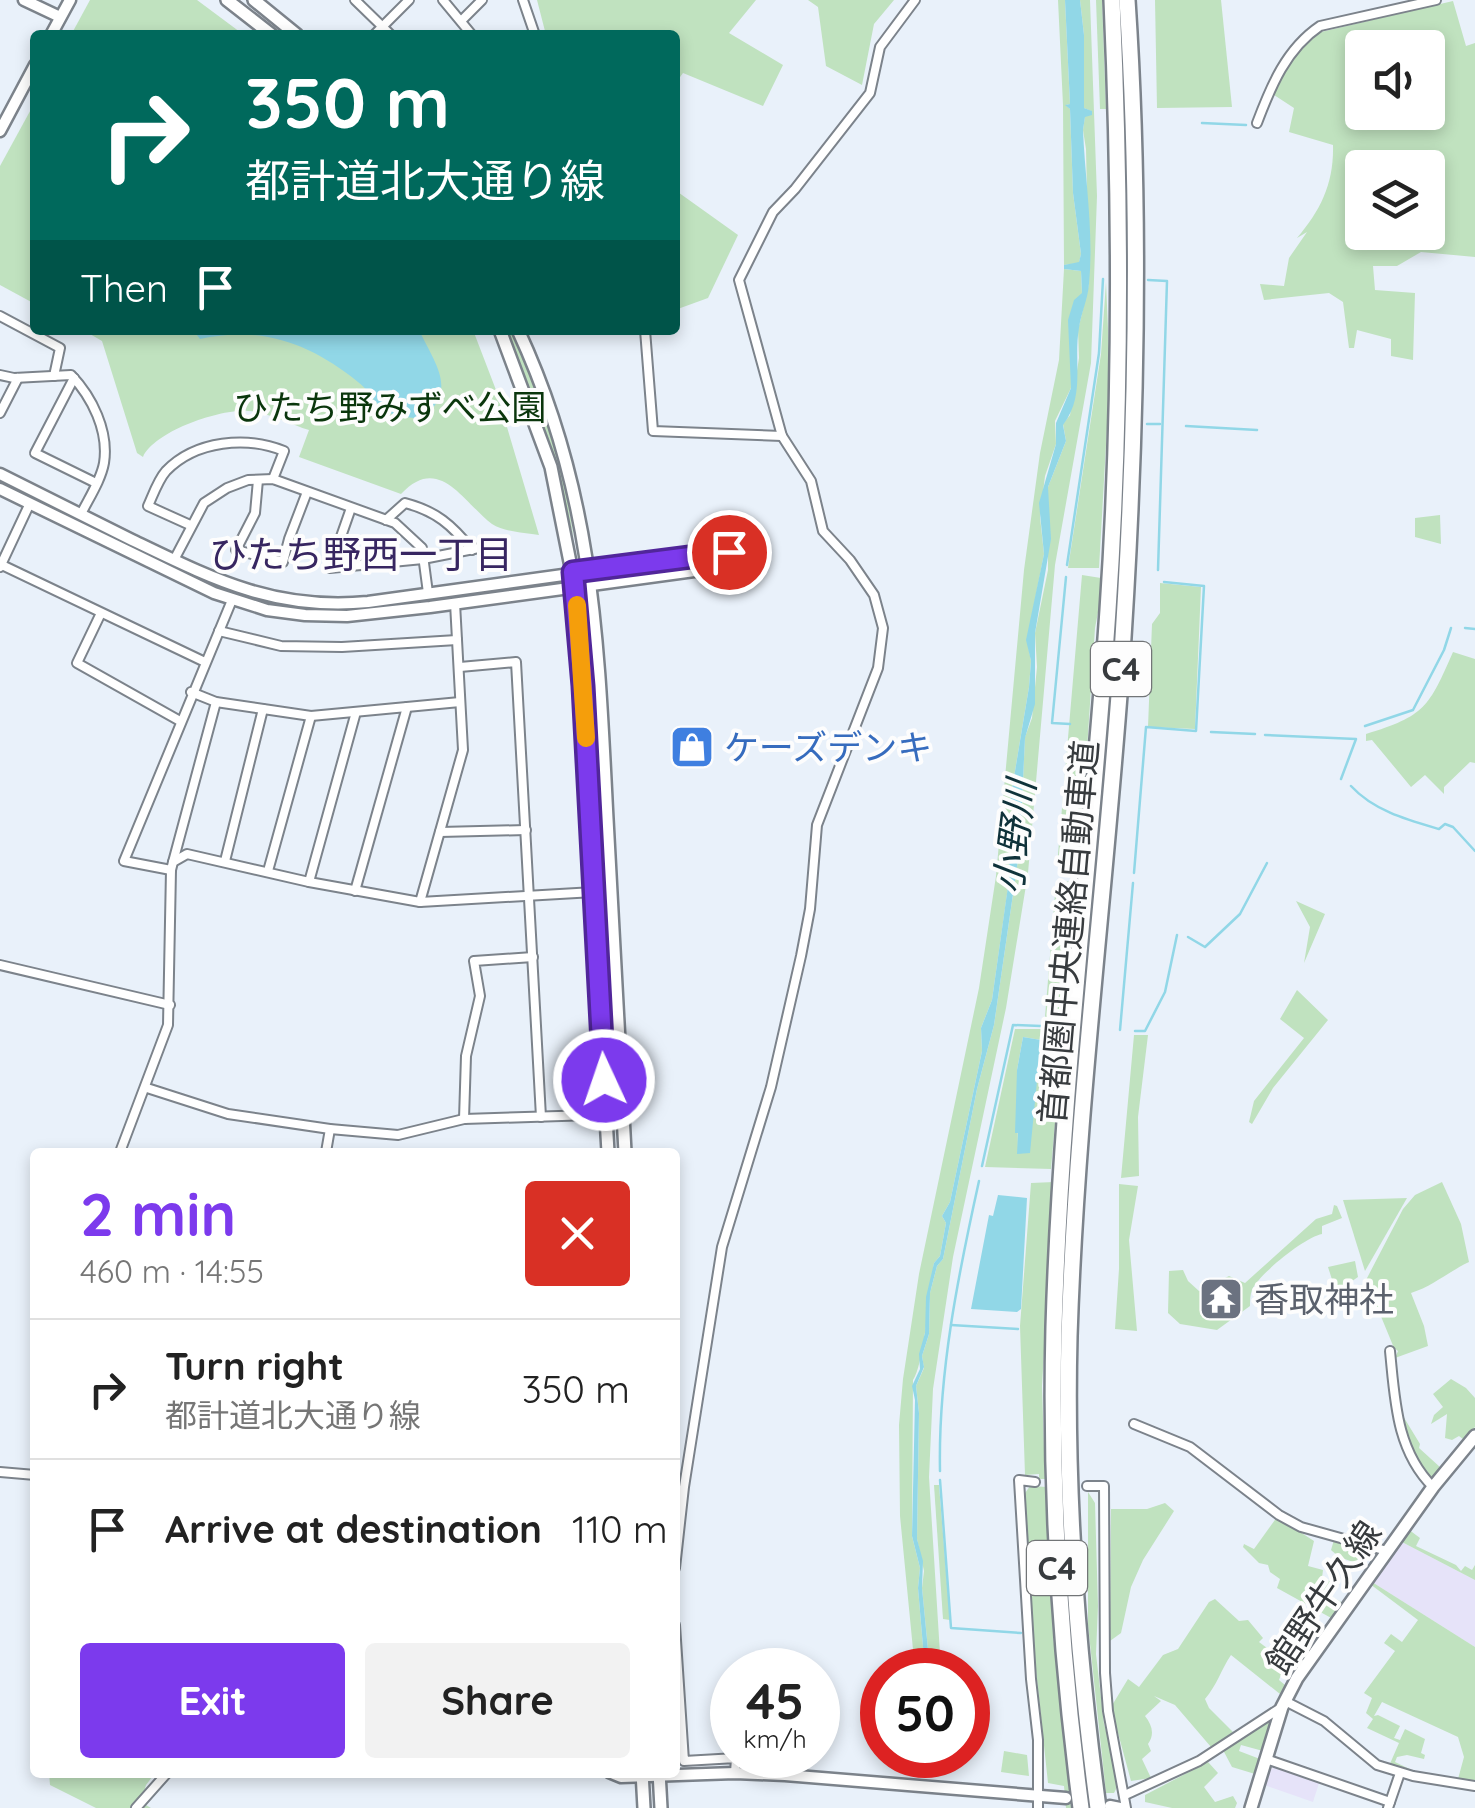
<!DOCTYPE html>
<meta charset="utf-8">
<style>
body{margin:0;font-family:Quicksand,"Noto Sans JP",sans-serif;background:#f2f2f2;color:#222;height:100vh;display:flex;flex-direction:column;font-size:38px;white-space:nowrap}
*{box-sizing:border-box;margin:0}
p{font-size:32px;color:#767676}
.icon{flex:none;width:55px;height:55px;fill:none;stroke:currentColor;stroke-width:2;stroke-linecap:round;stroke-linejoin:round}
.map{position:relative;flex:1;overflow:hidden}
.side{position:absolute;left:30px;top:1148px;width:650px;height:630px;display:flex;flex-direction:column;background:#fff;border-radius:10px;box-shadow:0 5px 15px #0003}
.side>*{flex:none}
.hud{position:absolute;left:30px;top:30px;width:650px;height:305px;border-radius:10px;box-shadow:0 5px 15px #0003;background:#00695c;color:#fff;overflow:hidden}
.tools{position:absolute;left:1345px;top:30px;display:grid;gap:20px}
.tools a{display:grid;place-items:center;width:100px;height:100px;border-radius:10px;background:#fff;box-shadow:0 5px 15px #0003;font-size:50px}
.speed{position:absolute;left:710px;top:1648px;display:flex;gap:20px;font-size:50px;font-weight:700;text-align:center}
.speed>*{display:grid;place-content:center;width:130px;height:130px;border-radius:50%;background:#fff;box-shadow:0 5px 15px #0003;line-height:1}
.speed small{font-size:25px;font-weight:400}
.speed .limit{border:15px solid #d22;background:#fff;color:#111}
.pin{position:absolute;display:grid;place-items:center;width:85px;height:85px;color:#fff;margin:-42px;border:5px solid #fff;border-radius:50%;box-shadow:0 2px 10px #0007}
.me{position:absolute;width:110px;margin:-55px;rotate:357deg;stroke-linejoin:round;filter:drop-shadow(0 0 8px #0008)}
.turn{display:flex;align-items:center;gap:35px;height:210px;padding:0 50px;font-size:45px}
.turn .icon{width:130px;height:130px;stroke-width:2.5}
.turn b{display:block;font-size:70px;line-height:85px}
.then{display:flex;align-items:center;height:95px;padding:0 50px;background:#0003;gap:20px;font-size:38px}
.round{display:grid;place-items:center;flex:none;width:105px;height:105px;border-radius:10px;background:#f2f2f2}
.summary{display:flex;align-items:center;justify-content:space-between;height:170px;padding:0 50px}
h1{font-size:60px;font-weight:800;line-height:75px;color:#7c3aed}
.cta{display:flex;gap:20px;margin-top:auto;padding:20px 50px}
.cta a{flex:1;height:115px;border-radius:10px;background:#7c3aed;color:#fff;font-size:40px;font-weight:800;line-height:115px;text-align:center}
.cta a+a{background:#f2f2f2;color:#222}
ul{padding:0;list-style:none}
li{display:flex;align-items:center;gap:30px;height:140px;padding:0 50px;border-top:2px solid #e0e0e0}
li div{flex:1}
li b{display:block;font-size:38px}
li em{font-style:normal}
.map>svg:first-child{display:block}
.commercial{fill:#e6e3f9}
.green{fill:#c0e2bf;fill-rule:evenodd}
.water{fill:#91d7e7}
.lines{fill:none;stroke-linecap:round;stroke-linejoin:round}
.stream{stroke:#91d7e7;stroke-width:2.5}
.minor-casing{stroke:#7c838b;stroke-width:12}
.tertiary-casing{stroke:#7c838b;stroke-width:15}
.secondary-casing{stroke:#7c838b;stroke-width:16}
.motorway-casing{stroke:#7c838b;stroke-width:20}
.minor{stroke:#fff;stroke-width:8}
.tertiary{stroke:#fff;stroke-width:10}
.secondary{stroke:#fff;stroke-width:11}
.motorway{stroke:#fff;stroke-width:15}
.route-casing{stroke:#51269a;stroke-width:25}
.route{stroke:#7c3aed;stroke-width:18}
.slow{stroke:#f59e0b;stroke-width:18}
.labels{text-anchor:middle;dominant-baseline:central;stroke-width:8;stroke-linejoin:round;paint-order:stroke}
.shield{fill:#fdfdfd;stroke:#727577;stroke-width:2.5}
.shield-label{font-size:32px;font-weight:bold;fill:#373b3e}
.park-label{font-size:35px;fill:#0a360c;stroke:#fdfdfd}
.shop-label{font-size:35px;fill:#366cbe;stroke:#fdfdfd;text-anchor:start}
.street-label{font-size:35px;fill:#373b3e;stroke:#fdfdfd}
.worship-label{font-size:35px;fill:#5b616d;stroke:#fdfdfd;text-anchor:start}
.neighbourhood-label{font-size:38px;fill:#372661;stroke:#fdfdfd}
.water-label{font-size:38px;font-style:italic;fill:#0f323a;stroke:#fdfdfd}
</style>
<div class="map">
<svg width="1475" height="1808" viewBox="0 0 1475 1808">
<rect width="100%" height="100%" fill="#e9f1fa"/>
<!-- commercial -->
<g class="commercial">
<path d="M1400 1541 1475 1580V1647L1372 1582Z"/>
<path d="M1275 1767 1319 1783 1313 1802 1264 1785 1269 1770Z"/>
</g>
<!-- green -->
<g class="green">
<path d="M90 0H197L244 35H71Z"/>
<path d="M537 0H756L729 33 783 65 763 106 683 73 675 84V35H546Z"/>
<path d="M808 0H894L874 24 862 85 826 66 818 7Z"/>
<path d="M1058 0H1065L1070 104 1066 105 1070 109 1073 193 1081 254 1079 263 1064 265 1063 105Z"/>
<path d="M1080 0H1090L1097 196 1091 363 1055 565 1028 873 1006 1008 953 1257 933 1389 929 1477 941 1670H930L922 1588 924 1571 917 1539 919 1413 916 1386 924 1368 922 1356 929 1334 930 1293 937 1266 943 1259 977 1089 994 1025 1020 846 1025 737 1032 718 1037 667 1035 633 1048 570V487L1066 441 1063 424 1070 415 1079 358 1078 330 1089 284 1086 149 1083 130 1085 116 1091 111 1084 108V35Z"/>
<path d="M1096 0H1102L1106 109H1100Z"/>
<path d="M1155 0H1221L1232 107 1157 108Z"/>
<path d="M1453 1 1466 46 1475 43V257L1421 252 1397 266H1373L1375 290 1415 293 1413 360 1391 356V339L1357 330 1354 348H1349L1343 302 1329 293 1264 300 1260 284 1284 286 1289 258 1307 232 1297 238C1321 210 1334 183 1333 145L1289 132 1294 108 1271 93 1302 47 1321 32ZM1362 48H1428V112H1362ZM1362 168H1428V232H1362Z"/>
<path d="M35 102V304L0 285V166Z"/>
<path d="M675 190 738 235 708 298 675 310Z"/>
<path d="M1064 269 1081 271 1082 293 1071 388 1055 421 1056 444 1045 476 1040 517 1044 554 1027 640 1031 661 1029 687 1010 801 1017 823 1011 840 1008 887 992 1000 981 1028 982 1051 950 1202 942 1216 946 1223 940 1256 934 1263C930 1287 924 1365 913 1380L912 1536 920 1568 918 1588 925 1670H915L900 1516 899 1425 903 1379 919 1274 979 988 996 876 1024 570 1040 453 1059 360Z"/>
<path d="M1106 282 1110 375 1099 568H1068L1101 354Z"/>
<path d="M83 330H473L496 390 539 535C525 533 504 532 492 524 463 502 439 453 401 494L299 457 309 430C290 424 267 412 248 411 220 409 155 431 143 457L137 453 102 341Z"/>
<path d="M505 330H512L536 385 560 455 574 539 551 449Z"/>
<path d="M1440 515 1441 544 1415 537V518Z"/>
<path d="M1082 575 1101 578 1100 602 1095 628 1079 871 1057 866Z"/>
<path d="M1160 583 1201 587 1195 729 1148 727 1152 624 1160 613Z"/>
<path d="M588 618 592 629 617 1075 612 1113 588 707 592 670Z"/>
<path d="M1453 652 1475 659V763L1470 762 1444 787V794L1425 775 1411 787 1372 740 1366 741V734C1425 716 1429 707 1453 652Z"/>
<path d="M1076 881 1051 1169 985 1167 1015 1029H1044L1056 882ZM1023 1037 1041 1040 1035 1083 1018 1154 1017 1070Z"/>
<path d="M1296 901 1325 914 1304 963 1310 927Z"/>
<path d="M1297 990 1328 1020 1273 1088 1252 1124 1249 1122 1254 1101 1304 1038 1280 1019Z"/>
<path d="M1134 1035H1148L1138 1117 1139 1176 1121 1178Z"/>
<path d="M1054 1182 1042 1386 1045 1479H1039V1474L1025 1475 1020 1326 1031 1183Z"/>
<path d="M1442 1182 1461 1224 1469 1262C1448 1272 1433 1286 1411 1293L1424 1326 1428 1346 1395 1358 1398 1351 1394 1348 1366 1280 1403 1209 1415 1195Z"/>
<path d="M1119 1184 1138 1186 1129 1240 1137 1331 1115 1329 1119 1269Z"/>
<path d="M1407 1198 1365 1271 1343 1200Z"/>
<path d="M1334 1205 1337 1206 1342 1218 1322 1226V1234C1305 1237 1259 1274 1252 1290 1250 1295 1250 1301 1250 1306L1217 1330 1180 1324 1168 1313 1169 1271 1183 1270 1188 1281 1199 1291 1229 1276 1245 1283 1316 1219 1332 1214Z"/>
<path d="M1355 1261 1358 1277 1336 1292 1328 1267Z"/>
<path d="M1451 1379 1466 1388 1475 1398V1427L1463 1439 1459 1436 1452 1440 1445 1438 1447 1414 1431 1424 1434 1415 1443 1407 1433 1394Z"/>
<path d="M1403 1416 1420 1444 1419 1448 1441 1468 1431 1479 1412 1450Z"/>
<path d="M934 1485H939L950 1620 943 1619Z"/>
<path d="M1030 1486 1047 1487 1053 1635 1071 1808H1066L1064 1786 1048 1783 1035 1661 1023 1496Z"/>
<path d="M1088 1492 1095 1503 1098 1606 1096 1654 1104 1724 1120 1781 1114 1793H1106L1088 1625Z"/>
<path d="M1165 1503 1174 1511 1143 1560 1131 1587 1121 1633 1110 1641 1111 1509H1147Z"/>
<path d="M1277 1517 1314 1541 1308 1566 1323 1570 1322 1578 1335 1583 1331 1596 1343 1603 1333 1619 1277 1588 1280 1579 1270 1572 1268 1565 1259 1563 1243 1547 1244 1544 1254 1549Z"/>
<path d="M1408 1529 1420 1538 1416 1546 1456 1565 1461 1571 1465 1566 1472 1570 1475 1565V1580L1400 1541Z"/>
<path d="M1334 1540 1363 1547 1356 1563 1339 1557 1331 1550Z"/>
<path d="M1372 1582 1475 1647V1782L1458 1779 1464 1757 1458 1737 1382 1702 1374 1716 1378 1715 1400 1726 1394 1738 1400 1740 1405 1729 1425 1739 1421 1753 1425 1755 1424 1759 1407 1755 1397 1757 1395 1762 1420 1774 1389 1766 1399 1743 1367 1728 1373 1719 1366 1713 1372 1698 1364 1693 1395 1651 1384 1643 1391 1634 1402 1642 1418 1620 1370 1584Z"/>
<path d="M1215 1599 1239 1621 1248 1620 1263 1638 1259 1642 1267 1648 1273 1647 1283 1669 1279 1680 1285 1685 1280 1694 1231 1655C1221 1670 1217 1685 1205 1699L1209 1708 1233 1732 1211 1747 1175 1705 1154 1696 1161 1701 1145 1716C1152 1725 1155 1734 1148 1744L1151 1751 1142 1759 1151 1778 1131 1781 1111 1707 1128 1679 1139 1687 1163 1655 1178 1649 1209 1602Z"/>
<path d="M1263 1720 1270 1721 1263 1751 1241 1745 1239 1751 1260 1759 1255 1774 1232 1767 1223 1750Z"/>
<path d="M1004 1751 1027 1755 1029 1776 1001 1772Z"/>
<path d="M1208 1762 1218 1773 1204 1787 1215 1802 1233 1796 1237 1803 1235 1808H1172L1145 1802V1795Z"/>
<path d="M49 1773H155L146 1785 141 1802 151 1808H96L50 1785Z"/>
</g>
<!-- water -->
<g class="water">
<path d="M1065 0H1080L1084 35V108L1092 111V115L1085 117 1083 130C1085 180 1094 232 1089 284 1088 299 1081 313 1079 328 1073 362 1086 395 1063 425L1066 441 1048 487 1051 539 1035 633V704L1025 738 1020 846 994 1025 977 1089 943 1259 937 1266 930 1293 929 1334 922 1356 924 1367 916 1386 919 1413 917 1539 923 1561 922 1588 930 1670H925L918 1588 920 1568 912 1536 915 1400 912 1386 920 1369 919 1354 925 1333 926 1297 934 1263 940 1256 946 1223 942 1216 950 1202 982 1051 981 1028 992 1000 1008 886 1011 840 1017 823 1010 801 1029 687 1031 661 1026 640 1044 554 1039 503 1056 444V423L1071 388 1068 320 1074 300 1082 293 1081 271 1064 269V265L1079 262 1081 254 1073 193 1070 109 1065 105 1070 104Z"/>
<path d="M193 330H419C435 364 459 391 421 419 409 417 394 417 384 410 374 403 368 389 358 382 311 344 261 325 200 339Z"/>
<path d="M1023 1037 1041 1040 1030 1153 1017 1154 1018 1133H1015L1017 1070Z"/>
<path d="M998 1195 1027 1198 1021 1309 1017 1312 971 1309 989 1215 993 1216Z"/>
</g>
<g class="lines">
<!-- stream -->
<g class="stream">
<path d="M1202 123 1246 125"/>
<path d="M1148 280 1167 281 1158 570"/>
<path d="M1147 424H1160"/>
<path d="M1186 426 1257 430"/>
<path d="M1067 565 1099 353 1103 279"/>
<path d="M1066 577 1052 723 1070 724"/>
<path d="M1465 628 1475 629"/>
<path d="M1365 726 1413 710 1444 650 1451 628"/>
<path d="M1211 732 1255 734"/>
<path d="M1265 735 1356 739 1341 779"/>
<path d="M1351 786C1374 811 1408 820 1439 829L1445 824 1453 827 1475 851"/>
<path d="M1134 873 1146 727 1196 731 1204 586 1164 582"/>
<path d="M1188 937 1205 947 1240 914 1267 863"/>
<path d="M1120 1030 1133 883"/>
<path d="M1135 1031H1145L1165 992 1177 935"/>
<path d="M982 1166 1013 1025 1041 1026"/>
<path d="M951 1325 1018 1329"/>
<path d="M940 1471C938 1374 958 1276 979 1181"/>
<path d="M940 1480 951 1628 1021 1633"/>
</g>
<defs>
<g id="minor">
<path d="M355 0 391 35"/>
<path d="M443 0 472 35"/>
<path d="M523 0 535 35"/>
<path d="M462 20 482 0"/>
<path d="M374 35 409 0"/>
<path d="M1257 123C1271 86 1286 49 1320 26L1436 0"/>
<path d="M0 316 60 348 54 376"/>
<path d="M645 330 653 431 782 436"/>
<path d="M0 375 14 378 71 375C92 397 109 431 104 463 101 480 89 498 81 514"/>
<path d="M74 378 35 453 96 483"/>
<path d="M0 413 18 378"/>
<path d="M258 480 255 513 236 550 283 562 289 539 307 492"/>
<path d="M351 508 330 568 423 559 504 543"/>
<path d="M386 520 405 503C436 511 452 525 472 550"/>
<path d="M190 525 148 506C153 495 158 480 166 471 196 440 247 436 284 451L273 479"/>
<path d="M174 560 204 503 227 488 248 480 273 479 395 523 422 548 428 593"/>
<path d="M0 564 205 662"/>
<path d="M0 567 30 503"/>
<path d="M101 613 77 663 180 721"/>
<path d="M219 631 281 646 342 647 457 640"/>
<path d="M460 667 516 662 541 1117"/>
<path d="M191 692 216 702 311 716 460 702"/>
<path d="M440 832 526 830"/>
<path d="M225 861 263 709"/>
<path d="M173 862 216 702"/>
<path d="M171 870 124 861 232 600"/>
<path d="M268 871 311 716"/>
<path d="M309 882 356 712"/>
<path d="M355 891 407 707"/>
<path d="M420 902 463 750 455 603"/>
<path d="M0 965 170 1005"/>
<path d="M147 1088 228 1114 330 1129 398 1135 464 1119 592 1115 624 1119"/>
<path d="M464 1119 466 1056 480 996 474 961 533 957"/>
<path d="M120 1152 168 1025 171 870 173 862 187 854 309 882 420 902 594 892"/>
<path d="M326 1152 330 1129"/>
<path d="M1390 1351C1395 1400 1396 1450 1433 1487"/>
<path d="M1134 1424 1190 1447 1279 1515 1301 1527 1387 1551"/>
<path d="M0 1472 35 1475"/>
<path d="M1035 1482 1019 1480 1031 1679 1038 1740V1808"/>
<path d="M1087 1486H1104L1105 1673 1108 1711 1126 1808"/>
<path d="M675 1568 684 1487 722 1247 771 1087 801 956 810 909 817 825 878 668 883 628 874 595 850 560 823 531 811 481 782 436 739 280 773 212 795 189 870 93 880 47 915 0"/>
<path d="M675 1625 684 1761 736 1758 735 1773"/>
<path d="M1285 1701 1324 1721 1377 1765 1413 1776 1475 1786"/>
<path d="M1266 1759 1390 1802"/>
<path d="M1125 1795 1199 1761 1282 1707"/>
<path d="M136 1808 168 1772"/>
<path d="M1388 1808 1400 1773"/>
</g>
<g id="tertiary">
<path d="M24 0 60 17"/>
<path d="M51 35 70 0"/>
<path d="M0 131 35 65"/>
<path d="M0 474C44 496 88 518 132 540 213 579 275 611 368 602L729 552 731 566 430 607 347 616 305 615 267 610 214 593 0 489"/>
<path d="M609 1772 621 1777 735 1773 785 1775 1066 1798"/>
<path d="M1110 1806 1120 1808"/>
</g>
<g id="secondary">
<path d="M227 0 272 35"/>
<path d="M254 0 297 35"/>
<path d="M500 330 551 467 575 587 608 1152"/>
<path d="M518 330C594 493 598 643 607 819 613 930 619 1041 625 1152"/>
<path d="M642 1772 644 1808"/>
<path d="M659 1772 661 1808"/>
<path d="M1251 1808 1282 1707 1297 1678 1433 1487 1475 1436"/>
</g>
<g id="motorway">
<path d="M1081 1808C1060 1648 1050 1488 1054 1327 1061 1087 1092 849 1108 610 1122 406 1121 204 1112 0"/>
<path d="M1098 1808C1077 1652 1065 1494 1069 1336 1076 1117 1104 900 1120 682 1136 455 1142 227 1127 0"/>
</g>
</defs>
<!-- minor casing -->
<use href="#minor" class="minor-casing"/>
<!-- tertiary casing -->
<use href="#tertiary" class="tertiary-casing"/>
<!-- secondary casing -->
<use href="#secondary" class="secondary-casing"/>
<!-- motorway casing -->
<use href="#motorway" class="motorway-casing"/>
<!-- minor -->
<use href="#minor" class="minor"/>
<!-- tertiary -->
<use href="#tertiary" class="tertiary"/>
<!-- secondary -->
<use href="#secondary" class="secondary"/>
<!-- motorway -->
<use href="#motorway" class="motorway"/>
</g>
<g class="lines">
<defs>
<path id="route" d="M604 1080 583 686 573 572 729 552"/>
</defs>
<!-- route casing -->
<use href="#route" class="route-casing"/>
<!-- route -->
<use href="#route" class="route"/>
<!-- slow -->
<path class="slow" d="M577 605 586 738"/>
</g>
<!-- icons -->
<defs>
<symbol id="shop-square" viewBox="-11 -11 22 22"><rect x="-9" y="-9" width="18" height="18" rx="4" fill="#3f7fe0" stroke="#fdfdfd"/><path d="M-5-2.5h2.3a2.7 3.5 0 0 1 5.4 0H5L5.5 6h-11ZM-1.5-2.5h3a1.5 2.3 0 0 0-3 0Z" fill="#fff"/></symbol>
<symbol id="temple-square" viewBox="-11 -11 22 22"><rect x="-9" y="-9" width="18" height="18" rx="4" fill="#6b7280" stroke="#fdfdfd"/><path d="M0-6L5-2H3V0L6.5 2.5H4V6H1.5V3h-3V6H-4V2.5H-6.5L-3 0V-2H-5Z" fill="#fff"/></symbol>
</defs>
<g fill-rule="evenodd">
<use href="#shop-square" x="667" y="722" width="50" height="50"/>
<use href="#temple-square" x="1196" y="1274" width="50" height="50"/>
</g>
<g class="labels">
<!-- shield labels -->
<g class="shield">
<rect x="1091" y="642" width="60" height="54" rx="8"/>
<rect x="1027" y="1541" width="60" height="54" rx="8"/>
</g>
<g class="shield-label">
<text x="1121" y="669">C4</text>
<text x="1057" y="1568">C4</text>
</g>
<!-- park labels -->
<g class="park-label">
<text x="390" y="407">ひたち野みずべ公園</text>
</g>
<!-- shop labels -->
<g class="shop-label">
<text x="724" y="747">ケーズデンキ</text>
</g>
<!-- street labels -->
<g class="street-label">
<text transform="translate(1068 932) rotate(-85)">首都圏中央連絡自動車道</text>
<text transform="translate(1323 1597) rotate(-56)">館野牛久線</text>
</g>
<!-- worship labels -->
<g class="worship-label">
<text x="1254" y="1299">香取神社</text>
</g>
<!-- neighbourhood labels -->
<g class="neighbourhood-label">
<text x="361" y="554">ひたち野西一丁目</text>
</g>
<!-- water labels -->
<g class="water-label">
<text transform="translate(1014 837) rotate(-83)">小野川</text>
</g>
</g>
</svg>
<div class="tools">
<a><svg class="icon" aria-label="sound" viewBox="0 0 24 24"><path d="M4 9h4l5-4v14l-5-4H4zM17 9q2 3 0 6"/></svg></a>
<a><svg class="icon" aria-label="layers" viewBox="0 0 24 24"><path d="M12 4l9 5-9 5-9-5zM3 14l9 5 9-5"/></svg></a>
</div>
<div class="speed"><div>45<small>km/h</small></div><div class="limit">50</div></div>
<div class="pin" style="left:729px;top:552px;background:#d93025"><svg class="icon" aria-label="arrive" viewBox="0 0 24 24"><path d="M6 21V4h12l-3 4 3 4H6"/></svg></div>
<svg class="me" style="left:604px;top:1080px" viewBox="-20 -20 40 40"><circle r="17" fill="#7c3aed" stroke="#fff" stroke-width="3"/><path d="M0-11L8 9 0 5-8 9z" fill="#fff"/></svg>
<div class="hud">
<div class="turn"><svg class="icon" aria-label="right" viewBox="0 0 24 24"><path d="M7 20v-9h11M14 6l5 5-5 5"/></svg><div><b>350 m</b>都計道北大通り線</div></div>
<div class="then">Then<svg class="icon" aria-label="arrive" viewBox="0 0 24 24"><path d="M6 21V4h12l-3 4 3 4H6"/></svg></div>
</div>
<section class="side">
<div class="summary"><div><h1>2 min</h1><p>460 m · 14:55</p></div><a class="round" style="background:#d93025;color:#fff"><svg class="icon" aria-label="close" viewBox="0 0 24 24"><path d="M6 6l12 12M18 6L6 18"/></svg></a></div>
<ul>
<li><svg class="icon" aria-label="right" viewBox="0 0 24 24"><path d="M7 20v-9h11M14 6l5 5-5 5"/></svg><div><b>Turn right</b><p>都計道北大通り線</p></div><em>350 m</em></li>
<li><svg class="icon" aria-label="arrive" viewBox="0 0 24 24"><path d="M6 21V4h12l-3 4 3 4H6"/></svg><div><b>Arrive at destination</b></div><em>110 m</em></li>
</ul>
<div class="cta"><a>Exit</a><a>Share</a></div>
</section>
</div>
